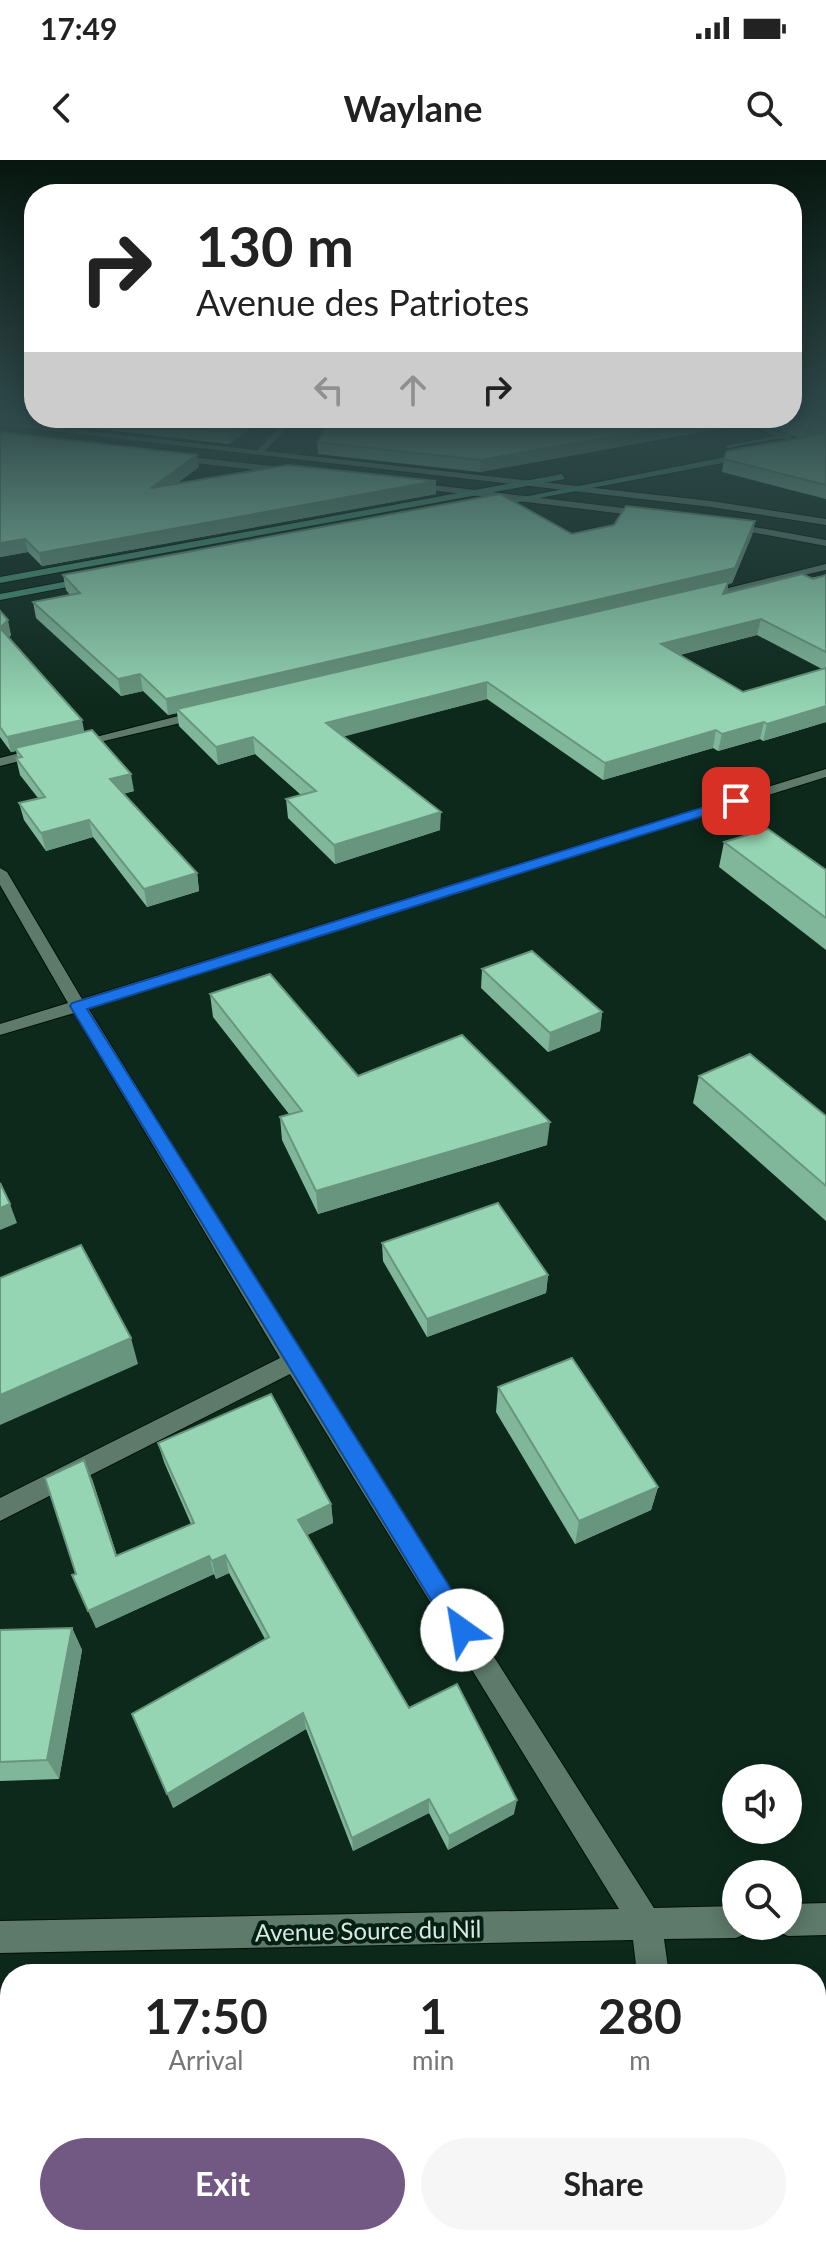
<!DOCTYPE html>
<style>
body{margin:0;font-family:Lato,sans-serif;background:#f6f6f6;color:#222;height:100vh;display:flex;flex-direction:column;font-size:30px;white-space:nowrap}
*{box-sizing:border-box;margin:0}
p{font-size:26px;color:#767676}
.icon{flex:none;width:44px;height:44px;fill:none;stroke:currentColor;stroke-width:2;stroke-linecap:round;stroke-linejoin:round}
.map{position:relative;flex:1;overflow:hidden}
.details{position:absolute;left:0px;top:1804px;width:826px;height:282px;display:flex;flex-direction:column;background:#fff;border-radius:32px 32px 0 0;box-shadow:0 4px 20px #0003}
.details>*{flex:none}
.banner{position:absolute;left:24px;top:24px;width:778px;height:244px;border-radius:32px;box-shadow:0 4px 20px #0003;background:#fff;color:#222;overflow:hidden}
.controls{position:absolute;left:722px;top:1604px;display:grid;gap:16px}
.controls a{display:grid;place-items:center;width:80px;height:80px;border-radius:50%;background:#fff;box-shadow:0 4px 20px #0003;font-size:40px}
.pin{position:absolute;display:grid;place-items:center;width:68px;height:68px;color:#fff;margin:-34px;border-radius:16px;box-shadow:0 4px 12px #0006}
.me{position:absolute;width:88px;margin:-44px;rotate:328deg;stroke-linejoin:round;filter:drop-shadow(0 0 6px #0008)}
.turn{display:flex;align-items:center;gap:28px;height:168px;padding:0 40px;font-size:36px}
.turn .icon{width:104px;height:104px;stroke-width:2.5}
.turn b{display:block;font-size:56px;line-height:68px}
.lanes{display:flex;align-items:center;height:76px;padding:0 40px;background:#0003;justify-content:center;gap:40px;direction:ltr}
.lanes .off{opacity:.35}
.eta{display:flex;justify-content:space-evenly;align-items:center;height:136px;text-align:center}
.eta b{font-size:48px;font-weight:700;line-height:56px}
.primary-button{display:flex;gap:16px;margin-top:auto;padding:16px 40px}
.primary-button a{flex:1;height:92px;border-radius:48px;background:#725984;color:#fff;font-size:32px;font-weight:700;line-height:92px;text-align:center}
.primary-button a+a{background:#f6f6f6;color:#222}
.status{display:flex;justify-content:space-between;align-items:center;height:56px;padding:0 40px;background:#fff;direction:ltr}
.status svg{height:22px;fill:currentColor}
header{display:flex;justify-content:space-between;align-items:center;height:104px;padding:0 40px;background:#fff;font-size:36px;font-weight:700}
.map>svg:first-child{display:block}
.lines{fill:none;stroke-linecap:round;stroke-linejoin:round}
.street-casing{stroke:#001106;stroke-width:2}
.secondary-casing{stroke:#001106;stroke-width:2}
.street{fill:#5d7a6a;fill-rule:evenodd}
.secondary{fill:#4a9274;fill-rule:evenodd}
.wall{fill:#80b79a;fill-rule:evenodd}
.shaded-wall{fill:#68957d}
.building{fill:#95d5b3;stroke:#68957d;stroke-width:2}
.route{fill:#1a73e8;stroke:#114b97;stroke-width:2}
.labels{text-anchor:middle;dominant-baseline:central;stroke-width:8;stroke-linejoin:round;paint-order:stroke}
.near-street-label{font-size:24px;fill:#d9e9e0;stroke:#041f13}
</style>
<div class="status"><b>17:49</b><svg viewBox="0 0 49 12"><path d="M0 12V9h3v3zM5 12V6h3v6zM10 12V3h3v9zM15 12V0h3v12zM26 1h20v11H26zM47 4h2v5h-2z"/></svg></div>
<header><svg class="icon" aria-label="back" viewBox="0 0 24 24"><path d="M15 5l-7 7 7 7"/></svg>Waylane<svg class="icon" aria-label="search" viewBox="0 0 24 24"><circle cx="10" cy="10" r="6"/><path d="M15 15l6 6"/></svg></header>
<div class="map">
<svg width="826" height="2085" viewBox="0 0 826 2085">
<rect width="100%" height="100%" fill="#0d291c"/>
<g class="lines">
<defs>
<g id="street">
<path d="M288 259H296L265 291 711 341 826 359V365L711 347 0 265V261L257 290Z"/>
<path d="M732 259H742L809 284 802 286Z"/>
<path d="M171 295 290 308 294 311 290 314 168 300Z"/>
<path d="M409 322 648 351 653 354 648 357 406 327Z"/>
<path d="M727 362 826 380V386L724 367Z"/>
<path d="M826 404V410L701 439 696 436Z"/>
<path d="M202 550 206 551V557L74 588 68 584Z"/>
<path d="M43 587 50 591 48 594 0 606V598Z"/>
<path d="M826 609V617L88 848 327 1235 654 1748 736 1746V1766H750L747 1773 736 1778 664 1779 669 1814H637L633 1780 0 1793V1761L619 1749 290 1214 0 1361V1338L280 1198 74 853 0 875V864L68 843 0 725V708L7 712 82 839Z"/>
<path d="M826 1743V1775L788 1776 777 1771 775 1766H788V1744Z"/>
<path d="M664 2076H700L701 2085H665Z"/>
</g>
<g id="secondary">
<path d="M826 266V270L728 288 724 286Z"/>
<path d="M751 292 754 297 487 348 482 345Z"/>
<path d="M562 314 565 319 0 423V417Z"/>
<path d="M90 417 95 420 94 422 0 440V434Z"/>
</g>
</defs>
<!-- street casing -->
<use href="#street" class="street-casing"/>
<!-- secondary casing -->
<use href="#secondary" class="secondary-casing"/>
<!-- street -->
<use href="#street" class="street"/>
<!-- secondary -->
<use href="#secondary" class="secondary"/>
</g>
<!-- wall -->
<g class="wall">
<path d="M70 259H263L229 284 71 266Z"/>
<path d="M331 259H740L739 265 480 312 318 294 317 282Z"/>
<path d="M749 259H813L826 263V339L722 312 724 299 801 278Z"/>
<path d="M0 272 199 307 176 324 436 321V334L42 406 28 392 0 397Z"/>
<path d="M755 361 752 375 732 423 728 424 727 433 826 415V562L763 581 760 579 718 591 713 588 603 620 487 539 343 576 440 670 335 704 288 658 286 639 301 635 255 594 218 605 179 566 177 553 168 555 143 531 121 536 36 458 33 442 70 435 66 430 63 415 572 374ZM757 475 822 509 743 532 680 495Z"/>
<path d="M0 451 11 475 9 477 84 572 134 631 123 634 197 713 199 731 147 747 93 677 46 691 24 660 19 643 38 638 20 615 16 598H18L16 591 11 592 0 577Z"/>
<path d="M724 682 826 710V790L719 707Z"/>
<path d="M482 809 602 852 600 871 548 892 481 828Z"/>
<path d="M210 834 358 916 547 985 318 1054 282 980 280 957 289 954 213 857Z"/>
<path d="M699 916 826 956V1061L693 943Z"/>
<path d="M382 1083 548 1115 546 1133 427 1177 383 1101Z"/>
<path d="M498 1227 658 1327 651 1350 575 1384 496 1252Z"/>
<path d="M158 1283 331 1344 333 1363 307 1375 409 1548 514 1654 448 1690 429 1653 353 1691 306 1569 173 1648 265 1479 229 1413 216 1419 214 1414 96 1468 76 1414 92 1319 117 1396 191 1364 164 1302Z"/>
<path d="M72 1468 82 1490 59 1619 0 1621V1470Z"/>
</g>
<!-- shaded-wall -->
<g class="shaded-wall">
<path d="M247 259H263L229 284 228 272Z"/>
<path d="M715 259H740L739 265 480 312V300Z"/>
<path d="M826 264V272L804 279 807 268Z"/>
<path d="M197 295 199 307 153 341 151 328Z"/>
<path d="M436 321V334L42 406 39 393Z"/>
<path d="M755 361 752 375 732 423 728 424 726 437 177 549V553L168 555 166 539Z"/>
<path d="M25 379 28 392 0 397V383Z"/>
<path d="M761 459 757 475 659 500 661 484Z"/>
<path d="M8 460 11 475 4 482 0 468Z"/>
<path d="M140 514 143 531 121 536 118 519Z"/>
<path d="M487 522V539L327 581 326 563Z"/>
<path d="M826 546V562L763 581 767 564Z"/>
<path d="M82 560 85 575 15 588 16 591 11 592 7 577Z"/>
<path d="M764 562 760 579 718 591 722 574Z"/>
<path d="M716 570 713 588 603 620 605 603Z"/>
<path d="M253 577 255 594 218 605 216 587Z"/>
<path d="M131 614 134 631 113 636 110 619Z"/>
<path d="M441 652 440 670 335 704 334 685Z"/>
<path d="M89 660 93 677 46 691 41 673Z"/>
<path d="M197 713 199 731 147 747 144 729Z"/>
<path d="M602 852 600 871 548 892 550 873Z"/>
<path d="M550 962 547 985 318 1054 316 1031Z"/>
<path d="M10 1044 17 1063 0 1070V1048Z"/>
<path d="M548 1115 546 1133 427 1177V1159Z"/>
<path d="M131 1178 138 1204 0 1265V1235Z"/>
<path d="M84 1300 92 1319 123 1414 116 1396Z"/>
<path d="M658 1327 651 1350 575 1384 579 1361Z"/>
<path d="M331 1344 333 1363 301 1378 298 1360Z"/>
<path d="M225 1395 229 1413 216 1419 212 1401Z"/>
<path d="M209 1396 214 1414 96 1468 88 1451Z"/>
<path d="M72 1468 82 1490 59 1619 47 1600Z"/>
<path d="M303 1553 306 1569 173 1648 167 1634Z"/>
<path d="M429 1639V1653L353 1691 352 1678Z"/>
<path d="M517 1640 514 1654 448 1690 449 1676Z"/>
<path d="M82 2076H95L94 2085H80Z"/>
</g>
<!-- building -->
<g class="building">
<path d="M106 259H247L228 272Z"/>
<path d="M331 259H715L480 300 317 282Z"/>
<path d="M781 259H813L826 264 807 268Z"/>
<path d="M0 272 197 295 151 328 288 305 436 321 39 393 25 379 0 383Z"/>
<path d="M826 273V325L724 299 727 291Z"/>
<path d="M500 334 572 374 614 365 626 346 755 361 735 408 166 539 140 514 118 519 33 442 80 433 63 415Z"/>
<path d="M802 414 813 419 826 415V492L761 459 661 484 743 532 826 508V546L767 564 764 562 722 574 716 570 605 603 487 522 326 563 441 652 334 685 286 639 316 631 253 577 216 587 177 549 729 421 723 434Z"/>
<path d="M0 451 8 460 0 468 82 560 7 577 0 567Z"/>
<path d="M92 570 131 614 110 619 197 713 144 729 89 660 41 673 19 643 45 637 16 598 22 597 15 588Z"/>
<path d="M768 669 826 710V758L724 682Z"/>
<path d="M532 791 602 852 550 873 482 809Z"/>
<path d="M270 814 358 916 462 875 550 962 316 1031 280 957 302 951 210 834Z"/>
<path d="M750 894 826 956V1026L699 916Z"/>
<path d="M0 1023 10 1044 0 1048Z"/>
<path d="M498 1043 548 1115 427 1159 382 1083Z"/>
<path d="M81 1085 131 1178 0 1235V1118Z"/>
<path d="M572 1198 658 1327 579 1361 498 1227Z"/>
<path d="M271 1234 331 1344 298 1360 409 1548 457 1524 517 1640 449 1676 429 1639 352 1678 303 1553 167 1634 132 1554 269 1477 225 1395 212 1401 209 1396 88 1451 72 1415 76 1414 45 1318 84 1300 116 1396 194 1363 158 1283Z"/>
<path d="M72 1468 47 1600 0 1602V1470Z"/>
<path d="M0 1884H10V2076H82L80 2085H0Z"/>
<rect x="178" y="2076" width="286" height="9"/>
</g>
<!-- sky -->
<linearGradient id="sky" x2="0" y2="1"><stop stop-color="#07170f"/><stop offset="0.47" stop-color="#2f494b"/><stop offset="1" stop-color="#2f494b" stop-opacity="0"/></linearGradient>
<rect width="826" height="550" fill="url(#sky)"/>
<!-- route -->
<path class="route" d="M736 637 741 639V644L87 849 471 1461 475 1470 471 1478 462 1482 454 1478 70 846 72 843Z"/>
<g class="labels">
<!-- near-street labels -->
<g class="near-street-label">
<text transform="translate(368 1770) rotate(-1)">Avenue Source du Nil</text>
</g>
</g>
</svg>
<div class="controls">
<a><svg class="icon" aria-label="sound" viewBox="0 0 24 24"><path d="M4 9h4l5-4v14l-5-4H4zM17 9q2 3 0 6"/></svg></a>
<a><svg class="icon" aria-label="search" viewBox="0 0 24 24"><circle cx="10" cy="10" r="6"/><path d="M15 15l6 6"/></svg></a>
</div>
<div class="pin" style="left:736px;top:641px;background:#d93025"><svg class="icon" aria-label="arrive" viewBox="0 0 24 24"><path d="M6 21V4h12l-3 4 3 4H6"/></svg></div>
<svg class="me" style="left:462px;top:1470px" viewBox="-20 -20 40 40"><circle r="19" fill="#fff"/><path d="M0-13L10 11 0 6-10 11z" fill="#1a73e8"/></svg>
<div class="banner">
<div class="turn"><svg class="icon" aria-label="right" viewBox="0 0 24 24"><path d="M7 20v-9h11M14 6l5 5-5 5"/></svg><div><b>130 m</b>Avenue des Patriotes</div></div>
<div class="lanes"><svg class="icon off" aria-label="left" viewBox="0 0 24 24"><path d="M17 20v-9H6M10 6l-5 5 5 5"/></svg><svg class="icon off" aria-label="ahead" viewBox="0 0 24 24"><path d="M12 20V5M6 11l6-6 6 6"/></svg><svg class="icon" aria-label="right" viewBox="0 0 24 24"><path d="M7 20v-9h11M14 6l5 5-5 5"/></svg></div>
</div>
<section class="details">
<div class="eta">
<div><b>17:50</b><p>Arrival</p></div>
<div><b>1</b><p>min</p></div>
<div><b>280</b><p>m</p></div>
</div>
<div class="primary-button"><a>Exit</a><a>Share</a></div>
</section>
</div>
